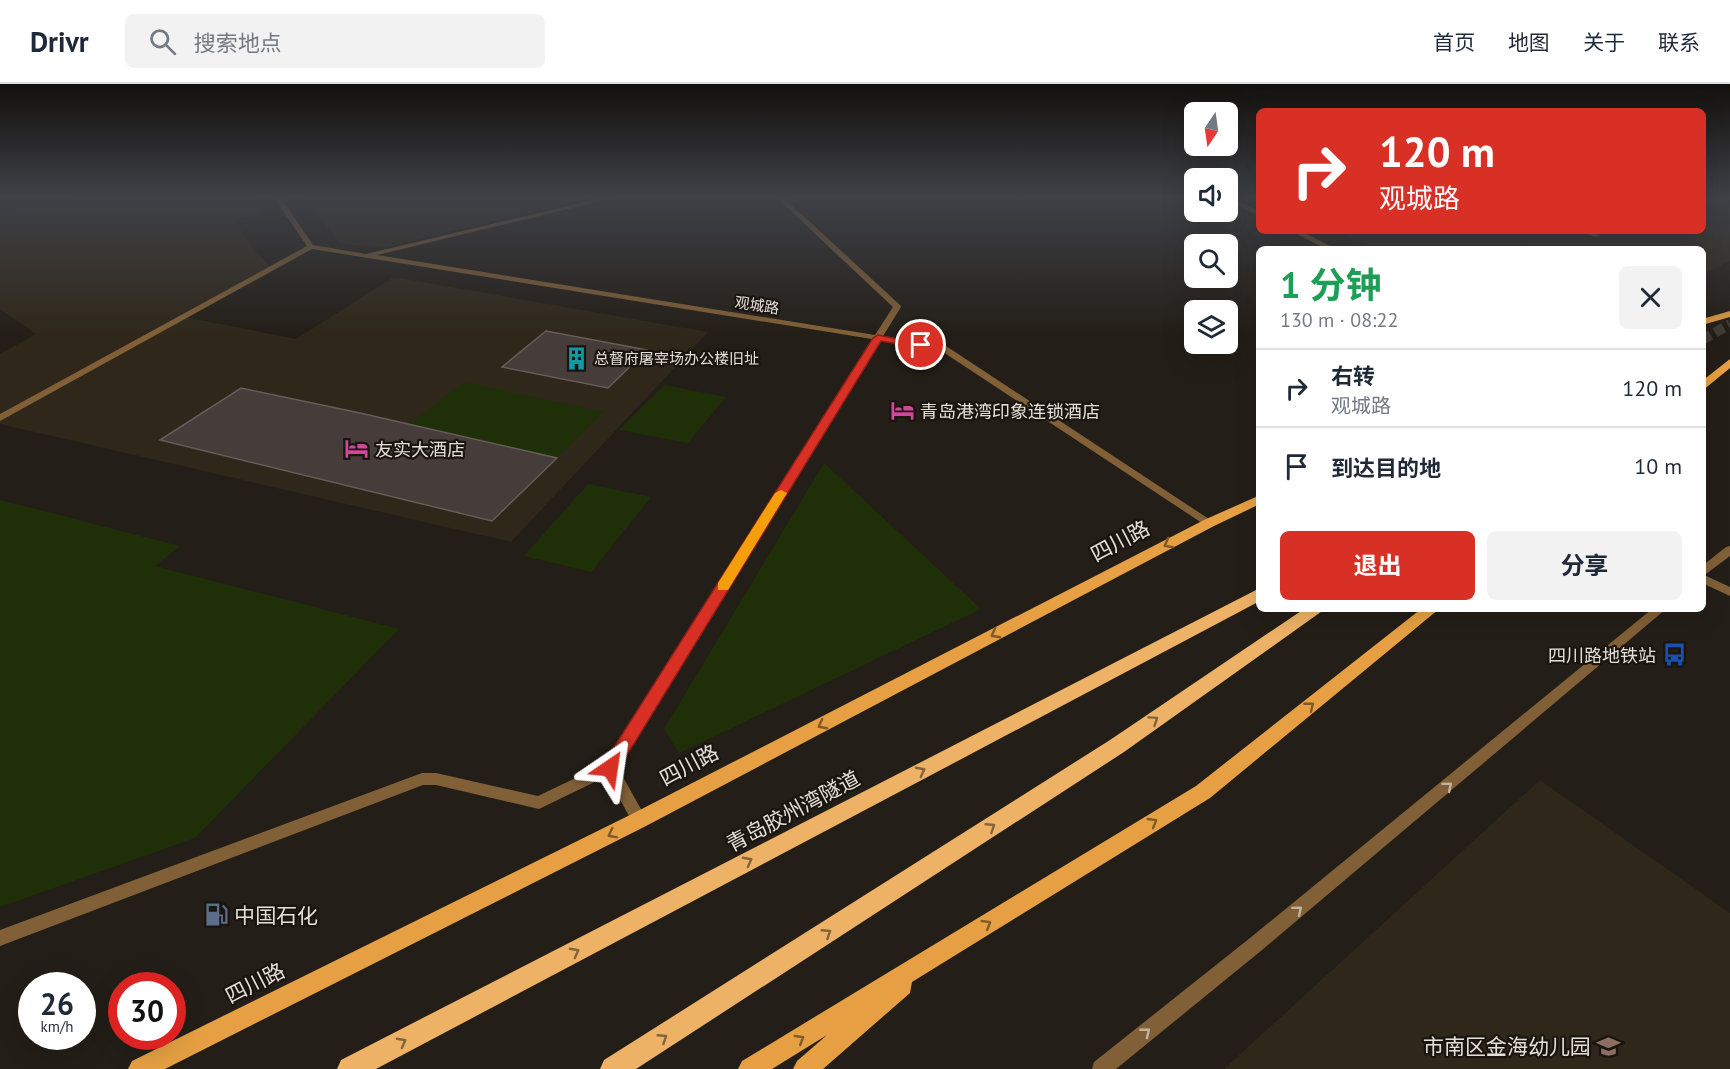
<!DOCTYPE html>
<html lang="zh">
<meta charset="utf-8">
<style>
body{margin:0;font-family:"PT Sans","Noto Sans SC",sans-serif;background:#f2f2f3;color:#1f2937;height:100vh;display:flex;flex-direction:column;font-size:22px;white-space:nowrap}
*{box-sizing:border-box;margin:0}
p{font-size:20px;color:#747a83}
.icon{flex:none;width:33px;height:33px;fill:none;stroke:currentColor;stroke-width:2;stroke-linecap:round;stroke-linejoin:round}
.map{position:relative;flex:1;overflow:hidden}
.side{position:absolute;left:1256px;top:162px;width:450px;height:366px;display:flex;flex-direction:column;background:#fff;border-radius:9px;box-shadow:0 6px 24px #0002}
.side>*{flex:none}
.hud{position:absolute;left:1256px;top:24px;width:450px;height:126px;border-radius:9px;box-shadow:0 6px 24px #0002;background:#d93025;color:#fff;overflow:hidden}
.needle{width:39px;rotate:193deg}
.buttons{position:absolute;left:1184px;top:18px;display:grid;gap:12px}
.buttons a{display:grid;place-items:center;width:54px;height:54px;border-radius:9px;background:#fff;box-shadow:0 6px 24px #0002;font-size:30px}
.speed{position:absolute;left:18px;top:888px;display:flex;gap:12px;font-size:30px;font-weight:700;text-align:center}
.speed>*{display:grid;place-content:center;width:78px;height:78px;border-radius:50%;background:#fff;box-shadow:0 6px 24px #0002;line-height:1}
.speed small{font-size:15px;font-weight:400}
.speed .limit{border:9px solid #d22;background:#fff;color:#111}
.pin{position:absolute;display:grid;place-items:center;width:51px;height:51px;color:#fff;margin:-26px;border:3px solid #fff;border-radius:50%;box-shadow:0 2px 6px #0007}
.me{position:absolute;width:66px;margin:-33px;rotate:32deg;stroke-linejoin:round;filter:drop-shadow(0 0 4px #0008)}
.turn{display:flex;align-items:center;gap:21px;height:126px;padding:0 24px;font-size:27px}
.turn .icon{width:78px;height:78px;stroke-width:2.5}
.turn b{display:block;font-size:42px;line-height:51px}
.round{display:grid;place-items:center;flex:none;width:63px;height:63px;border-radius:9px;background:#f2f2f3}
.headline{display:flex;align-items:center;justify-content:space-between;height:102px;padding:0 24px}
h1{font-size:36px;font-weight:700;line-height:45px;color:#1e9e55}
.cta{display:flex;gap:12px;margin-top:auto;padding:12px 24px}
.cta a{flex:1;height:69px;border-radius:9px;background:#d93025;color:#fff;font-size:24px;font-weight:700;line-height:69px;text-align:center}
.cta a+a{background:#f2f2f3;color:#1f2937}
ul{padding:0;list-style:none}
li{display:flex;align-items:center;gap:18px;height:78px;padding:0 24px;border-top:2px solid #e0e1e3}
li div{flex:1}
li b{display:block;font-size:22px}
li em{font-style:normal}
header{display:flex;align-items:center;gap:36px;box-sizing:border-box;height:84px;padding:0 30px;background:#fff;border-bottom:2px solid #e0e1e3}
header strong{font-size:28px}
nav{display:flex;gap:33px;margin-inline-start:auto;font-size:21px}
.search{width:420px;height:54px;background:#f2f2f3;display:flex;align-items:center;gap:15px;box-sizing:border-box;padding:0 21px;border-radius:9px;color:#747a83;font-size:22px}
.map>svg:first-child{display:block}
.built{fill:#2f271a}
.green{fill:#1f3009}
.building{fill:#463c39;stroke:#675c59;stroke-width:1.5}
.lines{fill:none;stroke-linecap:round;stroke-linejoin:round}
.trunk-tunnel{stroke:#403b34;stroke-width:10;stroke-dasharray:10 5;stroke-linecap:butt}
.minor{fill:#826037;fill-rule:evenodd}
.tertiary{fill:#826037;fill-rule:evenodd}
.primary{fill:#e6a043;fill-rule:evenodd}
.trunk{fill:#eeb266;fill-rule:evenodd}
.oneway{stroke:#805a28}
.oneway2{stroke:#84643a}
.oneway3{stroke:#c1b3a1}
.route{fill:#d93025;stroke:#8d1f18;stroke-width:1.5}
.slow{fill:#f59e0b}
.labels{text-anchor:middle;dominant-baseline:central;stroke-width:4.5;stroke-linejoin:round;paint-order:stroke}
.far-street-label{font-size:15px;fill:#e3dfda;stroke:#1a150e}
.far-poi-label{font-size:15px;fill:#e3dfda;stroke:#1a150e;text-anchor:start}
.poi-label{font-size:18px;fill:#e3dfda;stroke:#1a150e;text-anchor:start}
.near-street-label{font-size:21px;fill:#e3dfda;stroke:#1a150e}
.near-poi-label{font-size:21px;fill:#e3dfda;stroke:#1a150e;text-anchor:start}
</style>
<header>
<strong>Drivr</strong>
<div class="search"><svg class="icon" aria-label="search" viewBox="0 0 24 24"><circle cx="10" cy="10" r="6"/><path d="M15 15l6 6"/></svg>搜索地点</div>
<nav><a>首页</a><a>地图</a><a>关于</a><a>联系</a></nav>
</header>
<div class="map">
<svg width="1730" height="985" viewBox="0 0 1730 985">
<rect width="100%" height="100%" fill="#231e17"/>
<!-- built -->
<g class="built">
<path d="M80 114H253L261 129 235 135 251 163 270 182 0 330V270L36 250 0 225V129Z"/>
<path d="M304 114H589L384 164 339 159Z"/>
<path d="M1703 114H1730V177L1703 190 1702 165H1377L1337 147H1702Z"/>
<path d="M394 193 708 248 511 458 0 340V333L185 233 296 255Z"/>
<path d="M1540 696 1730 829V985H1224Z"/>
</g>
<!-- green -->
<g class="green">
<path d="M464 298 604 328 557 374 410 340Z"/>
<path d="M664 301 726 313 688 359 619 346Z"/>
<path d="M824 379 981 525 679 669 664 645Z"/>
<path d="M588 400 651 413 591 488 524 472Z"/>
<path d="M0 416 180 462 155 482 399 545 195 754 0 823Z"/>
</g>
<!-- building -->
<g class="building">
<path d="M546 247 647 266 608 304 502 283Z"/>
<path d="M241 304 360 329 557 374 492 437 160 356Z"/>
</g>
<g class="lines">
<!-- trunk-tunnel -->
<path class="trunk-tunnel" d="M1702 256 1730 240"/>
<!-- minor -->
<g class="minor">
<path d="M274 114H281L313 161 366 170 601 114H614L377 171 875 251 893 223 777 114H784L900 221 901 223 883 252 946 262 1215 439 1213 441H1205L940 266 880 257 618 684 647 736 644 741 639 743 634 741 607 692 539 725 436 701H423L0 862V846L422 689H436L538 712 605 680 872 255 312 165 0 337V330L307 162Z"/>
<path d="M1227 114H1233L1258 127V131L1227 117Z"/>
<path d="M1291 147H1301L1336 165H1326Z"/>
<path d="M1579 147H1591L1600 151 1596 153Z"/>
<path d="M1702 490 1730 503V512L1702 499Z"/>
</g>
<!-- tertiary -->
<g class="tertiary">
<path d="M1730 462V472L1702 493V482L1726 463Z"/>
<path d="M1652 525H1666L1262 866 1116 985H1092L1094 978 1250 854Z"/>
</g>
<!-- primary -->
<g class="primary">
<path d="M1730 227V233L1702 241V235Z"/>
<path d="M1730 275V284L1702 307V297Z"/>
<path d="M1258 412V421L1214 442 646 742 165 985H128L132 977 632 730 1204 436Z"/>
<path d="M1421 525H1439L1210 714 912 898 910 909 823 985H793L797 977 827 951 772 985H738L742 977 1196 702Z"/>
</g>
<!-- trunk -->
<g class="trunk">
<path d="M1258 505V518L376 985H337L341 976Z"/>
<path d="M1304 525H1325L1124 668 636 985H600L604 976 1110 656Z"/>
</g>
</g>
<!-- one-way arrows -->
<defs><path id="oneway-chevron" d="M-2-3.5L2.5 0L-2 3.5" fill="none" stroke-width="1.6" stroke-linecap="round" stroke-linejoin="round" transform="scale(1.5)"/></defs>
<g class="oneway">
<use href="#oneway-chevron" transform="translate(1168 460) rotate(152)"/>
<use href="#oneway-chevron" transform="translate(995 550) rotate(152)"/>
<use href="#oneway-chevron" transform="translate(1310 622) rotate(-39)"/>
<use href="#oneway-chevron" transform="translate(822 641) rotate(152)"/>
<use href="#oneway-chevron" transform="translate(1153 738) rotate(-31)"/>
<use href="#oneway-chevron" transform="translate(612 750) rotate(153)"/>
<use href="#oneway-chevron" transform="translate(987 840) rotate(-31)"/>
<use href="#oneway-chevron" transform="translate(800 955) rotate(-31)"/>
</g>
<g class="oneway2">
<use href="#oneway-chevron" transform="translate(1154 636) rotate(-34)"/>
<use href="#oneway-chevron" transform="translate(921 687) rotate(-28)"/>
<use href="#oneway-chevron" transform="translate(991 743) rotate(-33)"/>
<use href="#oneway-chevron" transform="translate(748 777) rotate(-28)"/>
<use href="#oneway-chevron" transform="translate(827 849) rotate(-33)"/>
<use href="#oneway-chevron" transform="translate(575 868) rotate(-28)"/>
<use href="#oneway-chevron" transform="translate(663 954) rotate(-33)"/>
<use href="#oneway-chevron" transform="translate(402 958) rotate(-28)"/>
</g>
<g class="oneway3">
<use href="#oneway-chevron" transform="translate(1448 702) rotate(-40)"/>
<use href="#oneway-chevron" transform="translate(1298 826) rotate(-40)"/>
<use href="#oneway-chevron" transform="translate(1146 948) rotate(-39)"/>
</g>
<!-- sky -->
<linearGradient id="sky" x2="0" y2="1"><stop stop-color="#13100d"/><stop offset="0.45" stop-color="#3f4147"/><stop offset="1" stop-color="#3f4147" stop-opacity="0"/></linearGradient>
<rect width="1730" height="252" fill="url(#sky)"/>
<!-- route -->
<path class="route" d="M878 251 926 261 921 264 881 257 616 689H604L602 684 604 679 873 254Z"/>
<!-- slow -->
<path class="slow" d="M781 406 787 409 728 506H718V499L775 409Z"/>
<!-- icons -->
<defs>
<symbol id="building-bare" viewBox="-9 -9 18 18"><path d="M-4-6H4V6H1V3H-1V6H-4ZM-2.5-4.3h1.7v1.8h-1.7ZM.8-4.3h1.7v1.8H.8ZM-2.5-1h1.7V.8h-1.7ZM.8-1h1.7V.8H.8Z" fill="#0f9aa8" stroke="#1a150e" stroke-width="2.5" paint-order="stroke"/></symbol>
<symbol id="hotel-bare" viewBox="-9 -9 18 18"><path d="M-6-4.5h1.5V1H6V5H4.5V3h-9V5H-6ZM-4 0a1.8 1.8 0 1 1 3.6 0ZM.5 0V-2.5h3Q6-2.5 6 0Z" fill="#d1479c" stroke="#1a150e" stroke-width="2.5" paint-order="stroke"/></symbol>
<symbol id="bus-bare" viewBox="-9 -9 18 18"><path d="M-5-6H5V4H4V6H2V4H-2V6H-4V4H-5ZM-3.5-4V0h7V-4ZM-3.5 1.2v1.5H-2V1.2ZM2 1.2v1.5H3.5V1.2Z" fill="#1a4fb4" stroke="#1a150e" stroke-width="2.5" paint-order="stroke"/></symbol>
<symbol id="fuel-bare" viewBox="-9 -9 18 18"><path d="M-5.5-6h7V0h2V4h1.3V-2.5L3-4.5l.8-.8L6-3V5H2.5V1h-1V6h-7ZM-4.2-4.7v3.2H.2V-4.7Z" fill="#5c6f8a" stroke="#1a150e" stroke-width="2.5" paint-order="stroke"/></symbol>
<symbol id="school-bare" viewBox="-9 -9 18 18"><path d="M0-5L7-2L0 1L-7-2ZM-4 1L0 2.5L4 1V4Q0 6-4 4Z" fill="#8d6e63" stroke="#1a150e" stroke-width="2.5" paint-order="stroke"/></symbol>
</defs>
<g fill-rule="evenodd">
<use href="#building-bare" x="560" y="258" width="33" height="33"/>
<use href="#hotel-bare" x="886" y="310" width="33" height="33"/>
<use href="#hotel-bare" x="340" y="348" width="33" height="33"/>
<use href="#bus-bare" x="1658" y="554" width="33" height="33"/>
<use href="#fuel-bare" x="200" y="814" width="33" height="33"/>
<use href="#school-bare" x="1592" y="946" width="33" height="33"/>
</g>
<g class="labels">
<!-- far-street labels -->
<g class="far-street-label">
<text transform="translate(757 221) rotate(9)">观城路</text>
</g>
<!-- far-poi labels -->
<g class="far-poi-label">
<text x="594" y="274">总督府屠宰场办公楼旧址</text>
</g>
<!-- poi labels -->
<g class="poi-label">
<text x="920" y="327">青岛港湾印象连锁酒店</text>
<text x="375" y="365">友实大酒店</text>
<text x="1656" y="571" text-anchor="end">四川路地铁站</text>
</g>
<!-- near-street labels -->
<g class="near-street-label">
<text transform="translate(1120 457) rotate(-28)">四川路</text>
<text transform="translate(689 681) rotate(-28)">四川路</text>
<text transform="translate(793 727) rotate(-28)">青岛胶州湾隧道</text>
<text transform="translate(255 899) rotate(-27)">四川路</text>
</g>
<!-- near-poi labels -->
<g class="near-poi-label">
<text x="234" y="831">中国石化</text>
<text x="1591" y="962" text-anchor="end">市南区金海幼儿园</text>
</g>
</g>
</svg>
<div class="buttons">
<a><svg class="needle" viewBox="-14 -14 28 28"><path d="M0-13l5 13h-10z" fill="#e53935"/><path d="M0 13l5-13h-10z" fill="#747a83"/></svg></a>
<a><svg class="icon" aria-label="sound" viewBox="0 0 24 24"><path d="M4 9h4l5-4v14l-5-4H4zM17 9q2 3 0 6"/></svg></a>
<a><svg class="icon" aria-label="search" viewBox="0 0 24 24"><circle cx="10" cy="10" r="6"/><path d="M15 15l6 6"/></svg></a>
<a><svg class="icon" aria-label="layers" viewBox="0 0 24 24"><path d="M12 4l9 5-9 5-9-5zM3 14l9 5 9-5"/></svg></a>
</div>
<div class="speed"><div>26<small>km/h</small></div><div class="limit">30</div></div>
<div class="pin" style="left:921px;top:261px;background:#d93025"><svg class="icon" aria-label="arrive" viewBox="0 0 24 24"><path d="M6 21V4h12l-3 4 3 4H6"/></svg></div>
<svg class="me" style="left:610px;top:684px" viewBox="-20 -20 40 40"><path d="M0-17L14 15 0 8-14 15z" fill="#d93025" stroke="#fff" stroke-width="4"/></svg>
<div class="hud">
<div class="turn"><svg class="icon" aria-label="right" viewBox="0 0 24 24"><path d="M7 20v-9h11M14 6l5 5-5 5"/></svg><div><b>120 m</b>观城路</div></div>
</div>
<section class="side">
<div class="headline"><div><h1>1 分钟</h1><p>130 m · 08:22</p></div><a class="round"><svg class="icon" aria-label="close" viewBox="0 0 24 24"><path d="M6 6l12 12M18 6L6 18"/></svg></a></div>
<ul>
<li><svg class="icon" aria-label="right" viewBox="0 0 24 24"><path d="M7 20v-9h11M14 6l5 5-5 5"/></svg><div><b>右转</b><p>观城路</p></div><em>120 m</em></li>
<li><svg class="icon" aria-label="arrive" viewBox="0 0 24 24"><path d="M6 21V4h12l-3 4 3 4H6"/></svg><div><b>到达目的地</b></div><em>10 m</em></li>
</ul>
<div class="cta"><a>退出</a><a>分享</a></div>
</section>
</div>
